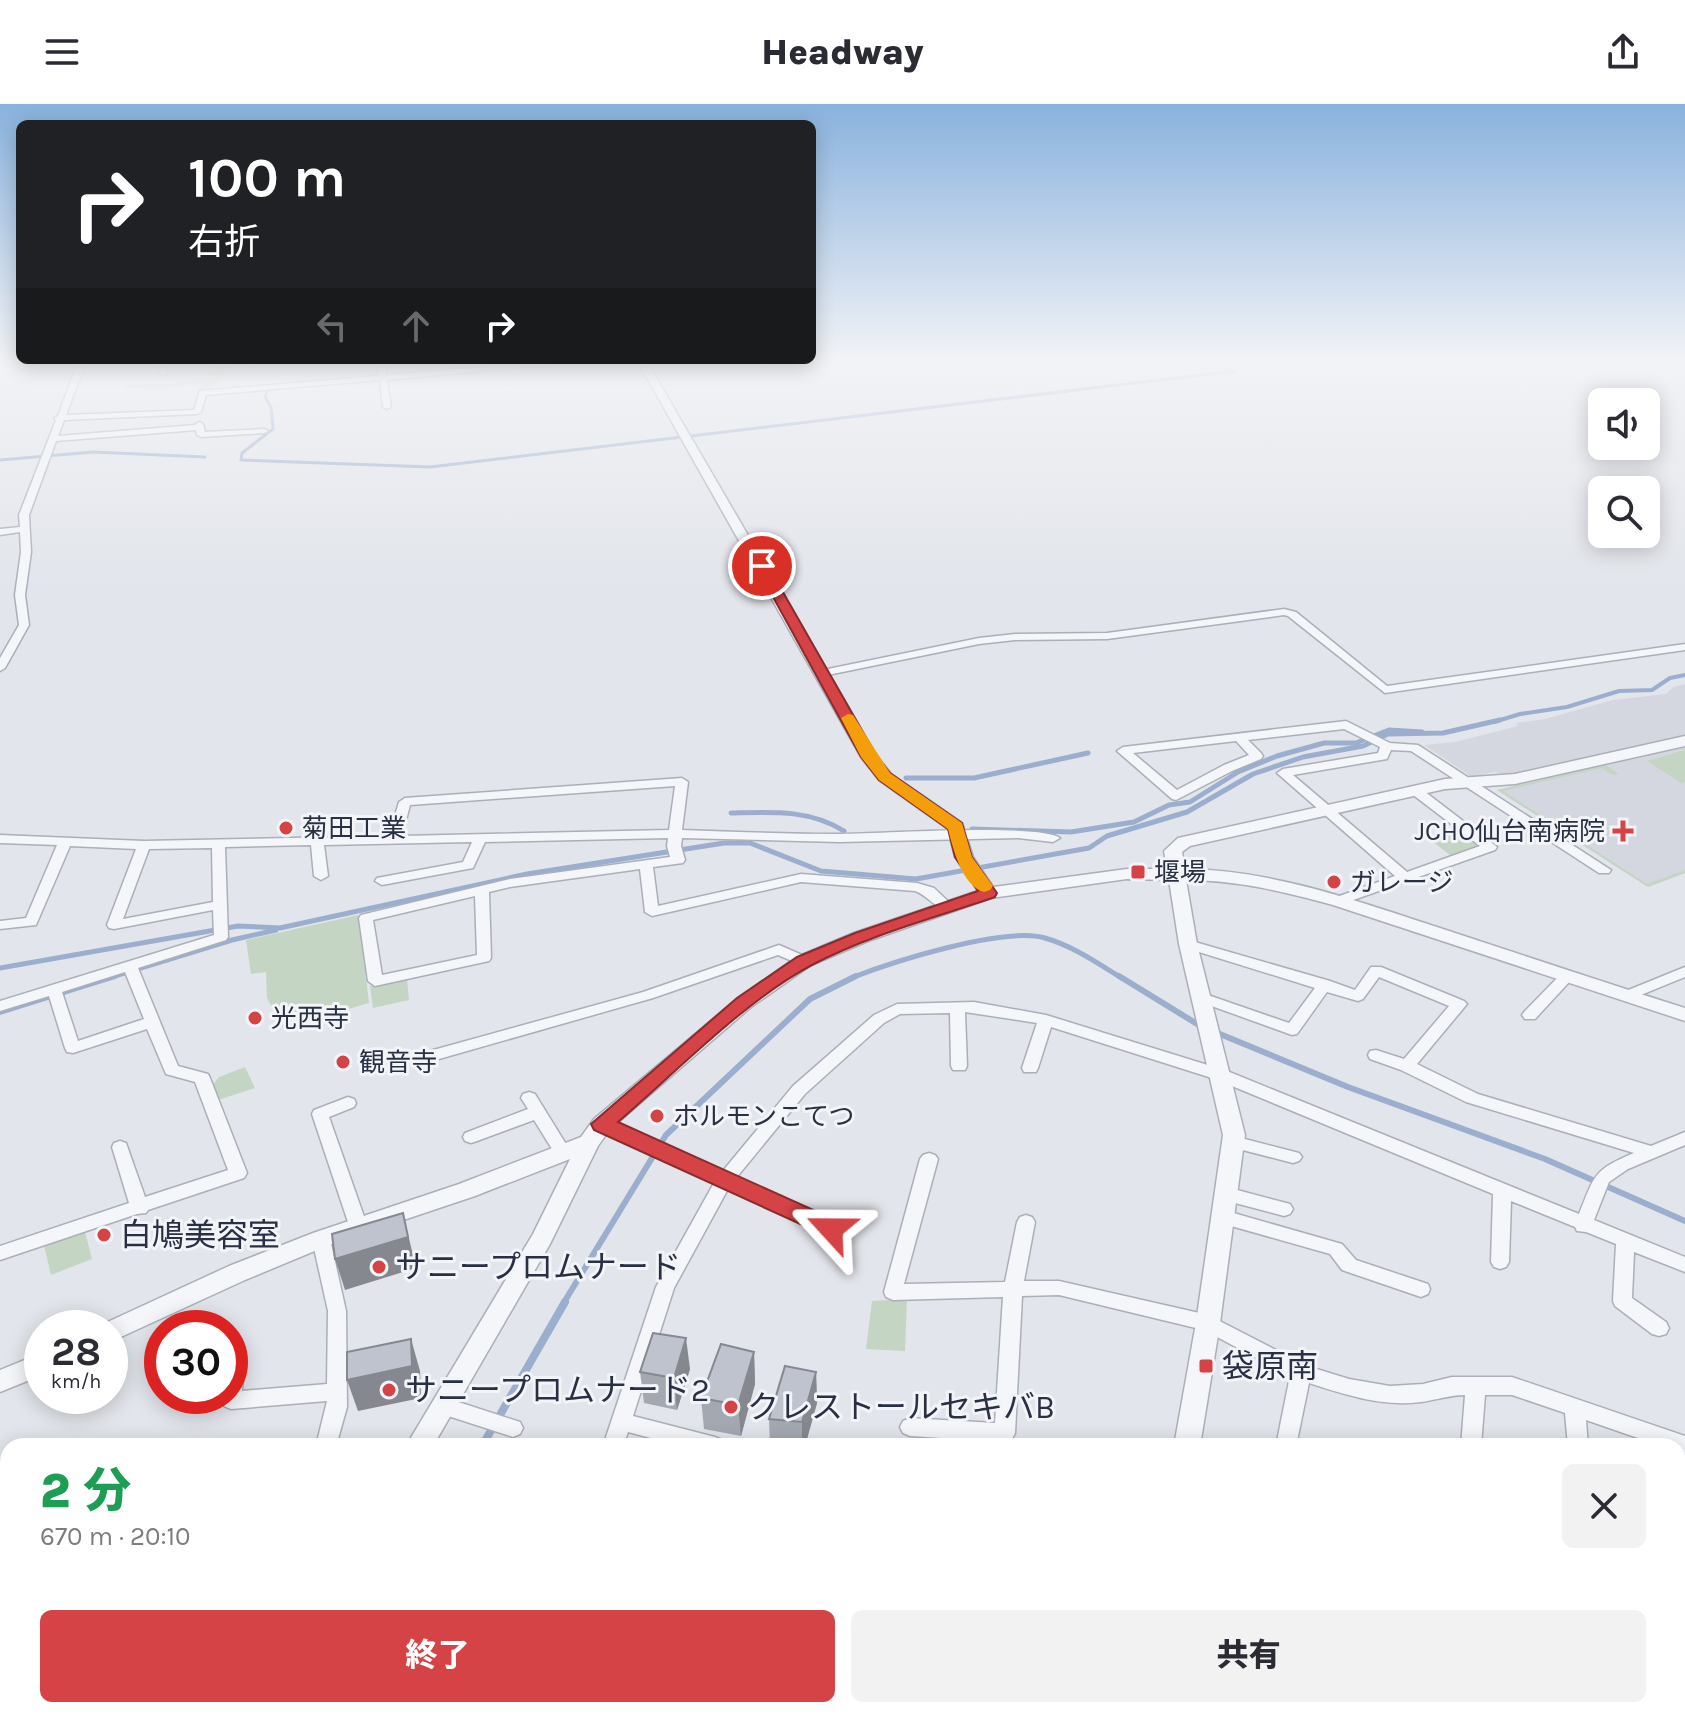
<!DOCTYPE html>
<html lang="ja">
<meta charset="utf-8">
<style>
body{margin:0;font-family:Karla,"Noto Sans JP",sans-serif;background:#f2f2f3;color:#2b2b33;height:100vh;display:flex;flex-direction:column;font-size:30px;white-space:nowrap}
*{box-sizing:border-box;margin:0}
p{font-size:26px;color:#7c7c81}
.icon{flex:none;width:44px;height:44px;fill:none;stroke:currentColor;stroke-width:2;stroke-linecap:round;stroke-linejoin:round}
.map{position:relative;flex:1;overflow:hidden}
.side{position:absolute;left:0px;top:1334px;width:1686px;height:280px;display:flex;flex-direction:column;background:#fff;border-radius:24px 24px 0 0;box-shadow:0 4px 20px #0003}
.side>*{flex:none}
.guide{position:absolute;left:16px;top:16px;width:800px;height:244px;border-radius:12px;box-shadow:0 4px 20px #0003;background:#202124;color:#fff;overflow:hidden}
.tools{position:absolute;left:1588px;top:284px;display:grid;gap:16px}
.tools a{display:grid;place-items:center;width:72px;height:72px;border-radius:12px;background:#fff;box-shadow:0 4px 20px #0003;font-size:40px}
.speed{position:absolute;left:24px;top:1206px;display:flex;gap:16px;font-size:40px;font-weight:700;text-align:center}
.speed>*{display:grid;place-content:center;width:104px;height:104px;border-radius:50%;background:#fff;box-shadow:0 4px 20px #0003;line-height:1}
.speed small{font-size:20px;font-weight:400}
.speed .limit{border:12px solid #d22;background:#fff;color:#111}
.pin{position:absolute;display:grid;place-items:center;width:68px;height:68px;color:#fff;margin:-34px;border:4px solid #fff;border-radius:50%;box-shadow:0 2px 8px #0007}
.me{position:absolute;width:88px;margin:-44px;rotate:294deg;stroke-linejoin:round;filter:drop-shadow(0 0 6px #0008)}
.turn{display:flex;align-items:center;gap:28px;height:168px;padding:0 40px;font-size:36px}
.turn .icon{width:104px;height:104px;stroke-width:2.5}
.turn b{display:block;font-size:56px;line-height:68px}
.lanes{display:flex;align-items:center;height:76px;padding:0 40px;background:#0003;justify-content:center;gap:40px;direction:ltr}
.lanes .off{opacity:.35}
.round{display:grid;place-items:center;flex:none;width:84px;height:84px;border-radius:12px;background:#f2f2f3}
.overview{display:flex;align-items:center;justify-content:space-between;height:136px;padding:0 40px}
h1{font-size:48px;font-weight:800;line-height:60px;color:#1e9e55}
.action{display:flex;gap:16px;margin-top:auto;padding:16px 40px}
.action a{flex:1;height:92px;border-radius:12px;background:#d54347;color:#fff;font-size:32px;font-weight:800;line-height:92px;text-align:center}
.action a+a{background:#f2f2f3;color:#2b2b33}
header{display:flex;justify-content:space-between;align-items:center;height:104px;padding:0 40px;background:#fff;font-size:36px;font-weight:800}
.map>svg:first-child{display:block}
.built{fill:#d4d7e0}
.green{fill:#c5d5c3}
.lines{fill:none;stroke-linecap:round;stroke-linejoin:round}
.stream-far4{stroke:#9caecd;stroke-width:3}
.stream-far3{stroke:#9caecd;stroke-width:4}
.stream-far2{stroke:#9caecd;stroke-width:5}
.stream-far1{stroke:#9caecd;stroke-width:6}
.stream{stroke:#9caecd;stroke-width:8}
.minor-casing{stroke:#aaafb9;stroke-width:3}
.tertiary-casing{stroke:#aaafb9;stroke-width:3}
.minor{fill:#f5f6f9;fill-rule:evenodd}
.tertiary{fill:#f5f6f9;fill-rule:evenodd}
.wall{fill:#a4a8b1}
.shaded-wall{fill:#868890}
.building{fill:#bfc3ce;stroke:#868890;stroke-width:2}
.route{fill:#d54347;stroke:#8a2c2e;stroke-width:2}
.slow{fill:#f59e0b}
.poi-dot{fill:#d54347;stroke:#f2f4f8;stroke-width:3}
.labels{text-anchor:middle;dominant-baseline:central;stroke-width:6;stroke-linejoin:round;paint-order:stroke}
.poi-label{font-size:26px;fill:#293044;stroke:#f2f4f8;text-anchor:start}
.near-poi-label{font-size:32px;fill:#293044;stroke:#f2f4f8;text-anchor:start}
</style>
<header><svg class="icon" aria-label="menu" viewBox="0 0 24 24"><path d="M4 6h16M4 12h16M4 18h16"/></svg>Headway<svg class="icon" aria-label="share" viewBox="0 0 24 24"><path d="M12 15V3M7 8l5-5 5 5M5 13v7h14v-7"/></svg></header>
<div class="map">
<svg width="1685" height="1614" viewBox="0 0 1685 1614">
<rect width="100%" height="100%" fill="#e2e5eb"/>
<!-- built -->
<g class="built">
<path d="M1685 580V631L1508 671 1494 668 1472 673 1424 641 1455 638 1518 622 1516 619 1545 615 1613 596 1666 590 1673 583Z"/>
<path d="M1685 642V769L1648 783 1497 686Z"/>
</g>
<!-- green -->
<g class="green">
<path d="M216 258H231C225 272 215 285 199 287L202 281 197 280 159 285 124 284 126 281C147 279 212 285 216 258Z"/>
<path d="M1685 646V678L1681 679 1647 657Z"/>
<path d="M1606 661 1619 670 1612 671 1602 664 1503 687 1647 780 1685 766V769L1648 783 1497 686Z"/>
<path d="M1460 725 1479 739 1478 744 1451 752 1427 733Z"/>
<path d="M358 811 369 899 283 924 267 894 266 868 251 870 246 836Z"/>
<path d="M407 874 409 896 373 904 370 882Z"/>
<path d="M245 963 255 984 218 996 212 982 219 973Z"/>
<path d="M84 1124 92 1155 51 1171 43 1137Z"/>
<path d="M907 1195 905 1247 866 1245 872 1197Z"/>
</g>
<g class="lines">
<!-- stream-far4 -->
<g class="stream-far4">
<path d="M268 285 265 293 271 303 273 325 242 349 241 356 430 363 1235 267"/>
<path d="M0 356 93 348 205 353"/>
</g>
<!-- stream-far3 -->
<path class="stream-far3" d="M1494 618 1520 610 1567 603 1619 587 1652 586 1670 574 1685 571"/>
<!-- stream-far2 -->
<g class="stream-far2">
<path d="M906 674H974L1088 649"/>
<path d="M731 709C771 708 809 705 844 727"/>
<path d="M972 725 1071 728 1134 718 1169 701 1190 698 1238 668 1277 652 1324 639H1356L1389 626 1422 628"/>
<path d="M0 864 238 822 280 824 527 770 724 739H750L821 767 916 775 1089 744 1107 732 1187 708 1253 670 1303 653 1363 642 1388 630 1443 629 1500 616"/>
<path d="M108 874 232 836 276 826"/>
<path d="M851 874C892 858 1004 822 1045 834 1073 842 1097 859 1122 874"/>
</g>
<!-- stream-far1 -->
<g class="stream-far1">
<path d="M1119 872 1202 923"/>
<path d="M0 908 115 872"/>
<path d="M1215 928 1348 983 1545 1055 1685 1117"/>
<path d="M563 1200 666 1031 810 895 856 872"/>
</g>
<!-- stream -->
<g class="stream">
<path d="M482 1342 565 1198"/>
<path d="M355 1614 358 1606"/>
</g>
<defs>
<g id="minor">
<path d="M78 258H86L66 311 194 306 200 287 379 272 377 258H385L386 271 545 258H577L387 276 391 303 387 305 383 303 380 276 206 291 201 308 197 310 64 316 58 332 195 321 199 318 203 320 205 328 264 325 268 327 264 329 201 333 197 331 196 326 56 337 29 411 31 448 25 491 29 521 5 564 0 567V554L19 521 15 491 21 448 20 428 0 431V425L20 423 19 411 56 316 54 314 58 312Z"/>
<path d="M158 258H166L167 271 160 269Z"/>
<path d="M1284 505 1296 508 1387 582 1685 540V546L1385 589 1288 512 1284 511 1107 535 1015 536 979 540 823 572 817 569 823 566 979 534 1015 530 1107 529Z"/>
<path d="M1346 617 1390 639 1418 641 1611 766 1609 769H1599L1411 647 1391 646 1387 655 1293 671 1407 768 1480 742 1412 690 1410 687 1412 684H1420L1497 743 1495 746 1339 801 1334 800 1332 797 1334 794 1395 772 1277 669 1283 665 1378 649 1380 643 1344 625 1248 636 1261 649 1263 652 1261 655 1232 667 1176 696 1172 695 1117 647 1123 643ZM1236 637 1249 651 1224 661 1177 686 1133 649Z"/>
<path d="M682 674 688 678 682 726C735 728 788 730 841 730 877 730 1040 719 1060 734L1053 738 1018 734 839 738 682 734 681 742 685 756 683 759 653 763 658 802 801 770 917 779 934 784 953 802 946 806C934 803 927 791 915 787L801 778 652 812 645 808 640 765 510 783 489 788 491 854 489 857 375 882 368 877 359 814 361 811 510 775 670 753 667 742 668 734 485 738 473 764 382 781 375 777 377 774 463 758 472 738 324 741 328 772 321 776 314 772 311 741 225 743 228 833 226 836 138 864 178 962 208 970 210 974 247 1069 244 1074 148 1106 146 1109 137 1110 0 1156V1142L129 1099 112 1043 114 1039 120 1037 126 1039 145 1093 228 1066 195 978 166 970 147 925 73 949 67 948 65 944 49 892 0 907V897L214 831 213 806 114 825 109 824 107 821 136 745 70 742 36 821 0 825V817L26 814 57 741 0 739V731L144 737 389 732 399 698 405 694ZM675 682 669 726 402 732 410 701ZM212 744 213 798 123 815 149 745ZM475 792 477 851 382 871 373 816ZM125 868 144 915 78 937 62 888Z"/>
<path d="M1188 836 1330 877 1355 886 1371 863H1381L1464 897 1467 900 1417 960 1478 990 1651 1042 1685 1028V1041L1628 1065 1609 1078 1594 1116 1685 1153V1168L1634 1148 1632 1194 1666 1218 1669 1224 1666 1230 1659 1232 1652 1230 1615 1202 1613 1197 1616 1140 1586 1128 1577 1127 1575 1123 1511 1097 1509 1158 1506 1163 1500 1165 1494 1163 1491 1158 1493 1090 1215 975 1051 923 1038 964 1036 968H1024L1022 964 1037 919 965 908 967 962 965 966H953L951 962 950 909 900 910 884 919 805 990 736 1074 837 1120 840 1125 837 1130 831 1132 825 1130 728 1085 674 1184 633 1312 715 1333 722 1336 725 1342H681L628 1328 623 1342H603L656 1183 714 1079 596 1024 594 1020 596 1016H608L722 1068 793 982 874 911 897 900 974 898 1046 911 1227 967 1579 1110C1595 1071 1593 1066 1634 1049L1466 998 1401 966 1370 955 1368 951 1370 947 1376 946 1404 955 1449 902 1379 873 1363 895 1358 897 1327 888 1297 930 1292 931 1195 896 1192 893 1195 890H1205L1289 919 1315 884 1183 843 1181 840 1183 837Z"/>
<path d="M779 841 809 854 811 857 804 862 778 851 653 894 432 957 426 956 424 952 426 948 643 888Z"/>
<path d="M1685 863V873L1631 895 1626 897 1618 892 1621 889Z"/>
<path d="M1567 867 1572 869 1574 872 1572 875 1535 915H1525L1522 911 1525 907 1562 869Z"/>
<path d="M529 988 535 990 569 1045 572 1049 569 1053 563 1055 557 1053 534 1016 477 1037 471 1039 465 1037 463 1033 465 1029 528 1005 521 994 523 990Z"/>
<path d="M348 993 354 995 356 999 354 1003 329 1013 367 1121 364 1126 358 1128 352 1126 349 1121 312 1010 314 1006Z"/>
<path d="M1233 1032 1299 1049 1302 1053 1299 1057 1293 1059 1227 1042 1225 1038 1227 1034Z"/>
<path d="M929 1049 935 1051 938 1055 904 1180 1005 1178 1017 1118 1020 1113 1026 1111 1032 1113 1035 1118 1024 1177H1059L1208 1211 1307 1262 1349 1275 1390 1282 1423 1280 1452 1273H1512L1685 1332V1350L1678 1348V1342H1661L1586 1316 1588 1342H1568L1565 1309 1512 1291H1485L1481 1342H1461L1465 1291C1450 1291 1436 1296 1421 1298 1382 1303 1346 1291 1309 1279L1296 1342H1276L1290 1272 1204 1226 1059 1191 1022 1192 1015 1329 1012 1335 1005 1338 910 1332 903 1329 900 1323 903 1317 910 1314 995 1319 1003 1193 893 1196 886 1193 884 1188 920 1055 923 1051Z"/>
<path d="M1226 1083 1290 1100 1293 1105 1290 1110 1284 1112 1220 1095 1217 1090 1220 1085Z"/>
<path d="M1223 1106 1342 1140 1356 1156 1428 1180 1430 1185 1428 1190 1421 1193 1342 1166 1330 1150 1217 1118 1214 1113 1217 1108Z"/>
<path d="M321 1128 327 1130 330 1135 346 1207 347 1303 336 1342H316L327 1297 231 1305 224 1302 221 1292H230V1262L240 1263 243 1269 242 1287 327 1280 328 1207 312 1135 315 1130Z"/>
<path d="M443 1293 520 1318 523 1324 520 1330 513 1333 436 1308 433 1302 436 1296Z"/>
<path d="M8 1402V1422L0 1424V1404Z"/>
<path d="M1678 1457 1685 1459V1481L1678 1479Z"/>
<path d="M1685 1589V1613L1605 1614 1608 1606H1678V1591Z"/>
<path d="M517 1606H541L538 1614H514Z"/>
<path d="M874 1606H898L897 1614H873Z"/>
<path d="M1022 1606H1046L1044 1614H1020Z"/>
<path d="M1341 1606H1365L1366 1614H1342Z"/>
<path d="M1426 1606H1537L1540 1614H1429Z"/>
</g>
<g id="tertiary">
<path d="M638 258H647L876 651 891 670 962 719 973 753 993 783 1127 765H1167L1164 747 1178 734 1445 675 1515 670 1685 632V642L1515 680 1445 685 1190 742 1182 748 1185 765C1273 766 1357 797 1440 824 1522 851 1603 878 1685 904V917L1333 801C1285 788 1237 776 1186 776L1197 840 1245 1031 1220 1219 1200 1342H1174L1196 1219 1223 1031 1179 840 1169 776 1127 775 991 794 868 837 811 861 751 903 610 1025 598 1042 550 1140 433 1342H406L533 1130 570 1055 475 1092 329 1141 245 1176 110 1238V1224H100L101 1221 229 1162 313 1129 459 1080 581 1033 594 1015 737 895 797 853 854 829 978 787 955 753 948 725 879 676 861 653Z"/>
<path d="M42 1249V1271L0 1288V1266Z"/>
<path d="M258 1606H289L286 1614H255Z"/>
<rect x="1142" y="1606" width="30" height="8"/>
</g>
</defs>
<!-- minor casing -->
<use href="#minor" class="minor-casing"/>
<!-- tertiary casing -->
<use href="#tertiary" class="tertiary-casing"/>
<!-- minor -->
<use href="#minor" class="minor"/>
<!-- tertiary -->
<use href="#tertiary" class="tertiary"/>
</g>
<!-- wall -->
<g class="wall">
<path d="M754 1248 755 1280 741 1332 704 1325 701 1294Z"/>
<path d="M690 1265 677 1306 644 1299 640 1268Z"/>
<path d="M816 1268 817 1299 805 1342H770L769 1315Z"/>
<path d="M285 1606H336L333 1614H289Z"/>
</g>
<!-- shaded-wall -->
<g class="shaded-wall">
<path d="M403 1109 416 1164 345 1186 335 1155Z"/>
<path d="M686 1234 690 1265 677 1306 674 1274Z"/>
<path d="M411 1235 420 1267 421 1294 358 1307 347 1276Z"/>
<path d="M754 1248 755 1280 741 1332 738 1301Z"/>
<path d="M816 1268 817 1299 805 1342H802V1318Z"/>
<path d="M315 1606H336L333 1614H319Z"/>
</g>
<!-- building -->
<g class="building">
<path d="M403 1109 408 1133 335 1155 332 1130Z"/>
<path d="M653 1229 686 1234 674 1274 640 1268Z"/>
<path d="M411 1235 412 1262 347 1276V1248Z"/>
<path d="M721 1240 754 1248 738 1301 701 1294Z"/>
<path d="M785 1262 816 1268 802 1318 769 1315Z"/>
</g>
<!-- sky -->
<linearGradient id="sky" x2="0" y2="1"><stop stop-color="#89b2dd"/><stop offset="0.53" stop-color="#f2f3f6"/><stop offset="1" stop-color="#f2f3f6" stop-opacity="0"/></linearGradient>
<rect width="1685" height="484" fill="url(#sky)"/>
<!-- route -->
<path class="route" d="M758 460 768 462 876 651 890 669 962 719 972 753 997 789 995 793C934 814 869 831 812 861 747 895 675 969 618 1018L840 1118 843 1125 840 1131 831 1134 594 1026 591 1020 737 894 797 853 855 829 978 787 955 753 948 725 879 676 861 653 756 462Z"/>
<!-- slow -->
<path class="slow" d="M848 610 853 611 890 669 962 719 972 753 993 782 990 786 984 788C962 782 953 744 948 725L879 676 861 653 841 614Z"/>
<!-- markers -->
<g class="poi-dot">
<circle cx="286" cy="724" r="8"/>
<path d="M1619 715h8v8h8v8h-8v8h-8v-8h-8v-8h8z"/>
<rect x="1130" y="760" width="16" height="16" rx="4"/>
<circle cx="1334" cy="778" r="8"/>
<circle cx="255" cy="914" r="8"/>
<circle cx="343" cy="958" r="8"/>
<circle cx="657" cy="1012" r="8"/>
<circle cx="104" cy="1131" r="8"/>
<circle cx="379" cy="1163" r="8"/>
<rect x="1198" y="1254" width="16" height="16" rx="4"/>
<circle cx="389" cy="1286" r="8"/>
<circle cx="731" cy="1303" r="8"/>
</g>
<g class="labels">
<!-- poi labels -->
<g class="poi-label">
<text x="302" y="724">菊田工業</text>
<text x="1605" y="727" text-anchor="end">JCHO仙台南病院</text>
<text x="1154" y="768">堰場</text>
<text x="1350" y="778">ガレージ</text>
<text x="271" y="914">光西寺</text>
<text x="359" y="958">観音寺</text>
<text x="673" y="1012">ホルモンこてつ</text>
</g>
<!-- near-poi labels -->
<g class="near-poi-label">
<text x="120" y="1131">白鳩美容室</text>
<text x="395" y="1163">サニープロムナード</text>
<text x="1222" y="1262">袋原南</text>
<text x="405" y="1286">サニープロムナード2</text>
<text x="747" y="1303">クレストールセキバB</text>
</g>
</g>
</svg>
<div class="tools">
<a><svg class="icon" aria-label="sound" viewBox="0 0 24 24"><path d="M4 9h4l5-4v14l-5-4H4zM17 9q2 3 0 6"/></svg></a>
<a><svg class="icon" aria-label="search" viewBox="0 0 24 24"><circle cx="10" cy="10" r="6"/><path d="M15 15l6 6"/></svg></a>
</div>
<div class="speed"><div>28<small>km/h</small></div><div class="limit">30</div></div>
<div class="pin" style="left:762px;top:462px;background:#d93025"><svg class="icon" aria-label="arrive" viewBox="0 0 24 24"><path d="M6 21V4h12l-3 4 3 4H6"/></svg></div>
<svg class="me" style="left:831px;top:1125px" viewBox="-20 -20 40 40"><path d="M0-17L14 15 0 8-14 15z" fill="#d54347" stroke="#fff" stroke-width="4"/></svg>
<div class="guide">
<div class="turn"><svg class="icon" aria-label="right" viewBox="0 0 24 24"><path d="M7 20v-9h11M14 6l5 5-5 5"/></svg><div><b>100 m</b>右折</div></div>
<div class="lanes"><svg class="icon off" aria-label="left" viewBox="0 0 24 24"><path d="M17 20v-9H6M10 6l-5 5 5 5"/></svg><svg class="icon off" aria-label="ahead" viewBox="0 0 24 24"><path d="M12 20V5M6 11l6-6 6 6"/></svg><svg class="icon" aria-label="right" viewBox="0 0 24 24"><path d="M7 20v-9h11M14 6l5 5-5 5"/></svg></div>
</div>
<section class="side">
<div class="overview"><div><h1>2 分</h1><p>670 m · 20:10</p></div><a class="round"><svg class="icon" aria-label="close" viewBox="0 0 24 24"><path d="M6 6l12 12M18 6L6 18"/></svg></a></div>
<div class="action"><a>終了</a><a>共有</a></div>
</section>
</div>
